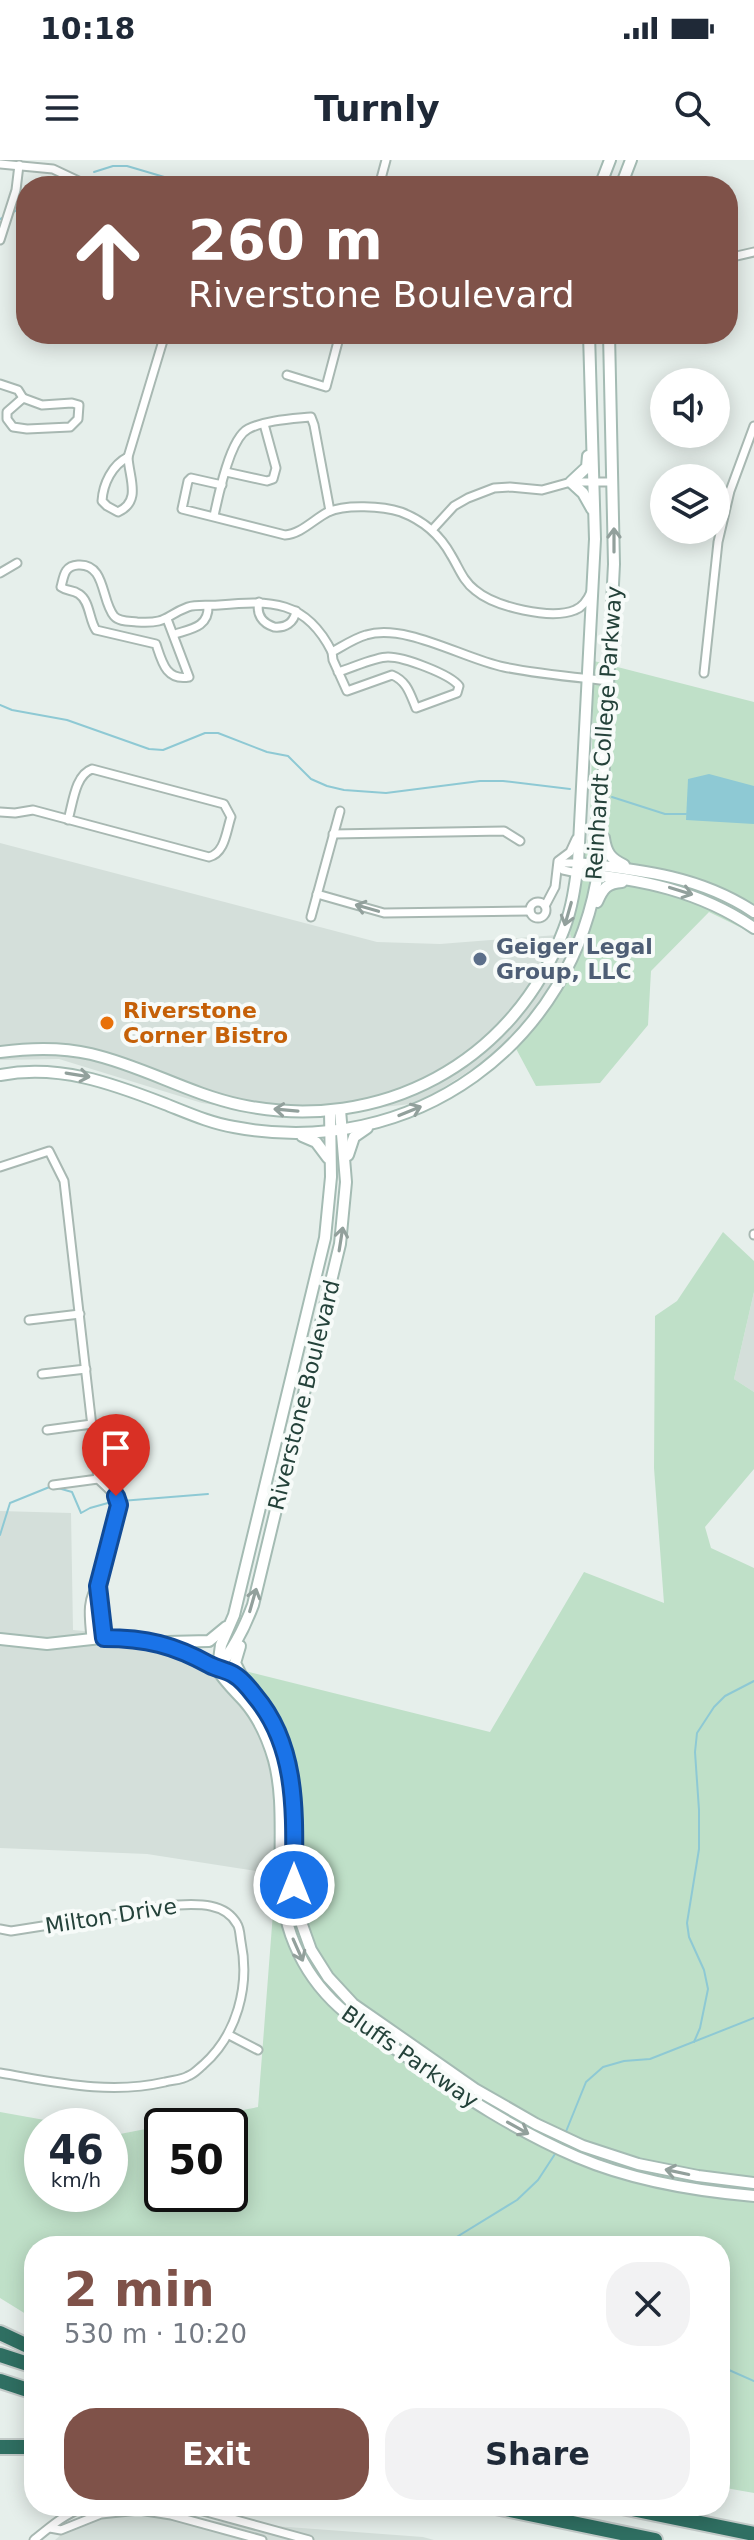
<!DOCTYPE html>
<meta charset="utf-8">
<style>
body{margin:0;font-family:"DejaVu Sans",sans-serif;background:#f2f2f3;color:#1f2937;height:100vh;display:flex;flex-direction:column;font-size:30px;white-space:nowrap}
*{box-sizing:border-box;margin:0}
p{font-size:26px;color:#747a83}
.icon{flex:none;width:44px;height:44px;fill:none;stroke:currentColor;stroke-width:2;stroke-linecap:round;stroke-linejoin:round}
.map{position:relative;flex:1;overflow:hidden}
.details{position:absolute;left:24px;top:2076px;width:706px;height:280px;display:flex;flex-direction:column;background:#fff;border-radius:32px;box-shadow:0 4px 20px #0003}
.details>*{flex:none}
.top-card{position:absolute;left:16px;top:16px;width:722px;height:168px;border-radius:32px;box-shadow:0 4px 20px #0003;background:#7f5249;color:#fff;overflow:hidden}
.fabs{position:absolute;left:650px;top:208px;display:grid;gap:16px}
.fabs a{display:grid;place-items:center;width:80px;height:80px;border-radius:50%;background:#fff;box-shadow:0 4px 20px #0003;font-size:40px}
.speed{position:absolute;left:24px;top:1948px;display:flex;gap:16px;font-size:40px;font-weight:700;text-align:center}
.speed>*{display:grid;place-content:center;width:104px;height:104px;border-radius:50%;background:#fff;box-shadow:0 4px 20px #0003;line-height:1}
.speed small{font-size:20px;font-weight:400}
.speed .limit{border:4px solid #111;border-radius:12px;background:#fff;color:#111}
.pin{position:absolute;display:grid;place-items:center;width:68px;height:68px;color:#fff;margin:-82px -34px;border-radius:50% 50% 50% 0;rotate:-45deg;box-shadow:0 0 8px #0007}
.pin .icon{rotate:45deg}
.me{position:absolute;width:88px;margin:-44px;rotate:0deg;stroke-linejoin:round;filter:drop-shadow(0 0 6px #0008)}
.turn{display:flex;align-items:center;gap:28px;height:168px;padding:0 40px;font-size:36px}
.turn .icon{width:104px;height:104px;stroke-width:2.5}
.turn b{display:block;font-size:56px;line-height:68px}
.round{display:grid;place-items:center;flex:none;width:84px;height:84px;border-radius:32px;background:#f2f2f3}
.headline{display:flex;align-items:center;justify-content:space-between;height:136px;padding:0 40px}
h1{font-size:48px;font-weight:600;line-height:60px;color:#7f5249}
.action{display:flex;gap:16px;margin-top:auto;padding:16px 40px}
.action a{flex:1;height:92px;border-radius:32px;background:#7f5249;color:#fff;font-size:32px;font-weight:600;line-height:92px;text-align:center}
.action a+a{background:#f2f2f3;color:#1f2937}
.status{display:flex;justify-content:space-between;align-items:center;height:56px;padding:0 40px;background:#fff;direction:ltr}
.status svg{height:22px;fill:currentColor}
header{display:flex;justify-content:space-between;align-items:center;height:104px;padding:0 40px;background:#fff;font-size:36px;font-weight:600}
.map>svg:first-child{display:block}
.built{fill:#d4dfda}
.green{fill:#bfe0c8;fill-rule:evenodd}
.water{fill:#8ec9d4}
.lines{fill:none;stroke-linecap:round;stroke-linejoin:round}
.stream{stroke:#8ec9d4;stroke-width:2}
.street-casing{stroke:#a8b8b2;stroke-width:11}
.secondary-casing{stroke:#a4bbb3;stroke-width:14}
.highway-casing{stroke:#c2cac8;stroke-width:18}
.street{stroke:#fff;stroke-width:7}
.secondary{stroke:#fff;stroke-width:10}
.highway{stroke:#2f6f62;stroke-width:14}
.oneway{stroke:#92a09c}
.route-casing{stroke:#114b97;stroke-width:20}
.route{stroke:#1a73e8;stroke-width:14}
.service-dot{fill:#5c6f8a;stroke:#f7fbf9;stroke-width:3}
.food-dot{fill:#e8710a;stroke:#f7fbf9;stroke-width:3}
.labels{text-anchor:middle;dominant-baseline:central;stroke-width:8;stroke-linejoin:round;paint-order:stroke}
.street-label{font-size:22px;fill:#24423a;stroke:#f7fbf9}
.service-label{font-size:22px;font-weight:bold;fill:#4e5e75;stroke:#f7fbf9;text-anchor:start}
.food-label{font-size:22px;font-weight:bold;fill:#c56008;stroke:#f7fbf9;text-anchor:start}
</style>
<div class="status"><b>10:18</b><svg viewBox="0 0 49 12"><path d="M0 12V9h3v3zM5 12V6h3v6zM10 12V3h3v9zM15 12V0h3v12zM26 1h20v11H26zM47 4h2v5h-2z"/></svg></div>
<header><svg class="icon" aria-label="menu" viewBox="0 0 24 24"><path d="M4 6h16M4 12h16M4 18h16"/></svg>Turnly<svg class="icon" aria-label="search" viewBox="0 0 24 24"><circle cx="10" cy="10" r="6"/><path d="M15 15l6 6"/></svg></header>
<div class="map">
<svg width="754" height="2380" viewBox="0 0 754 2380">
<rect width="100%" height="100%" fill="#e6efeb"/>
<!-- built -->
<g class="built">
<path d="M0 683 377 782 440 784 570 774 577 790 513 883 419 943 296 957 202 943 59 899 0 900Z"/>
<path d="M754 1132V1232L734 1219Z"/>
<path d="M0 1351 71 1353 73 1470 175 1479 228 1504 268 1554 282 1589 289 1649 276 1714 147 1694 0 1688Z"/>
<path d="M98 2357H155L423 2377 434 2380H55L63 2373Z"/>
</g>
<!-- green -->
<g class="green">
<path d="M594 501 754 542V774L709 752 651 811 648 865 600 923 536 926 513 883 577 791 570 774 590 668Z"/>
<path d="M723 1072 754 1101V1132L734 1219 754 1232V1309L705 1367 711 1388 754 1408V2333L720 2327V2086H34V2159L0 2138V1952L78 1966H42V2034H110V1972L120 1974 258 1947 276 1714 289 1649 282 1589 268 1554 228 1504 249 1512 490 1572 584 1412 664 1443 654 1308 655 1156 677 1141ZM162 1966H230V2034H162Z"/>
</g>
<!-- water -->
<path class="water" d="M709 614 754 626V664L686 660 688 619Z"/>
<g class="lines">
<!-- stream -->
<g class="stream">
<path d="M94 12 113 6H127L188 24 205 26"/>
<path d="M245 26 281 24 302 26"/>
<path d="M13 52 26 46"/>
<path d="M0 59 2 58"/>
<path d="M0 545 12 550 67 560 149 589 163 590 205 573H218L267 592 288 596 311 619 327 626 344 630 386 633 480 621H503L570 629"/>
<path d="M612 637 665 654H686"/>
<path d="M58 1328 72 1332 81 1353 90 1348 115 1341"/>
<path d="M121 1341 208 1334"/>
<path d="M0 1375 10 1343 52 1326"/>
<path d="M694 1882 700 1868 708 1829 704 1810 689 1777 687 1763 699 1689V1650L695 1592 697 1573 714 1547 725 1536 754 1521"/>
<path d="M565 1974 586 1922 603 1907 624 1901 650 1899 754 1858"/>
<path d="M442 2086 517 2040 538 2020 555 1994"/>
<path d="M720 2206 754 2221"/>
</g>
<defs>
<g id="street">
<path d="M0 4 53 9 89 26"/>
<path d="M379 26 386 0"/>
<path d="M0 80 16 30 19 5"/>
<path d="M728 98 754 92"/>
<path d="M287 215 326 227 340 174"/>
<path d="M0 224 18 230 23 238"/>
<path d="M23 238 42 245 72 243 79 245 78 259 70 267 27 269 13 267 7 259V252Z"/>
<path d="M128 297C129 318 142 341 118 352L107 346 102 341C103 324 112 305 128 297Z"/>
<path d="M128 297 165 174"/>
<path d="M226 312 267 321 273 319 276 308 264 264"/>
<path d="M222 325 191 318 188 321 182 349 285 375C301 374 314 359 328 352 345 344 383 346 401 352 422 360 440 375 451 395 459 408 463 421 475 430 495 447 551 460 575 450 583 447 588 439 591 432"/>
<path d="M214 356C218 337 230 278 248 269 266 260 291 259 311 257L314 265 330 351"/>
<path d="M432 370 454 346 468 338 494 328 510 327 542 330 571 322H613"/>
<path d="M0 413 17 403"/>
<path d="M259 442C256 454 262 463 274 467 285 468 294 463 296 451"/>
<path d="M167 459 189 517C166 521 162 502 156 484L96 470C89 460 90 441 79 434 72 429 68 432 61 427 64 416 64 406 78 405 106 403 101 441 114 456 119 462 130 461 137 462 168 464 164 456 188 447 197 444 209 446 219 445 271 440 306 440 332 492"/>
<path d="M175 474C191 469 209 467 208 446"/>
<path d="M338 512C352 508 375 497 388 497 404 497 450 514 459 526L457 533 416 548C410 534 407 521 392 515L347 531 333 500 332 492C343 486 355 478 366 475 406 463 464 499 504 507 538 514 574 517 609 521"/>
<path d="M704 513 718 382 730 331 754 266"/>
<path d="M0 652 15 653 33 650 209 697C225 693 226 672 231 657L224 644 92 609C75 615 73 643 68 660"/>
<path d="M333 674 504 671 520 681"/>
<path d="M577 713 563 710 558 706 564 703H578"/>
<path d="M317 734 384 753 530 751"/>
<circle cx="538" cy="750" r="8"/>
<path d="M545 746 555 727 558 701 570 692 576 679"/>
<path d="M311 757 340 651"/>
<path d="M0 1007 49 991 64 1021 98 1319 116 1336 119 1345 98 1426 104 1478"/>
<path d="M754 1074V1075"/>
<path d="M29 1160 80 1154"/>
<path d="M42 1214 86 1209"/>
<path d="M47 1270 92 1264"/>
<path d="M53 1325 98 1319"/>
<path d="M91 1479C90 1462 85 1439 98 1426"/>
<path d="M0 1769 11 1771 176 1745C197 1744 225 1742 237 1764 240 1768 240 1777 241 1782 250 1826 237 1875 203 1905 199 1908 194 1914 188 1916 182 1920 172 1920 165 1922 109 1935 55 1922 0 1913"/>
<path d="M229 1875 258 1890"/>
<path d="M185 2346 309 2380"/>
<path d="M50 2368 61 2370 101 2354 139 2350 171 2355 262 2380"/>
<path d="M34 2380C51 2366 65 2354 86 2346"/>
</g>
<g id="secondary">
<path d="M600 26 610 0"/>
<path d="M621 26 631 0"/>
<path d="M588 296 587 307 571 322 583 333 592 349"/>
<path d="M604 678C606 693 611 699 624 705"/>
<path d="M578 703C641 710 700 716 754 752"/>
<path d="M577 713C641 719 700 731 754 768"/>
<path d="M597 742C603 728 607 723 622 722"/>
<path d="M0 892C30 888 61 887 91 894 143 906 189 934 241 945 380 974 514 903 564 769 572 748 575 726 578 703L595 379 589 174"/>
<path d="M0 915C59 904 111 923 165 944 188 953 210 963 234 967 412 1001 574 885 599 706L614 404 609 174"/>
<path d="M302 976 316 982 328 998"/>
<path d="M348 995 354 977 367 968"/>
<path d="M0 1479 47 1484 101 1478 157 1481 234 1514 264 1547 280 1579 294 1633V1725L301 1762 311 1790 328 1817 353 1844 475 1929 536 1964 583 1986 638 2004 698 2016 754 2023"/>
<path d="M167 1482 209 1481 226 1467"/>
<path d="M240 1486 235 1503 243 1519"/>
<path d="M218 1507 221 1485 234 1455 325 1078 331 1017 330 951"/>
<path d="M217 1509C225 1522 234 1530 244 1541 258 1557 268 1579 274 1600 289 1657 271 1719 291 1775 314 1839 357 1862 410 1899 463 1936 517 1971 577 1997 631 2020 695 2031 754 2036"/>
<path d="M217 1509C234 1489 244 1469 253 1445L340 1084 346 1022 340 950"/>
</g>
<g id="highway">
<path d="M0 2173 34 2189"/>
<path d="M0 2195 34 2206"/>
<path d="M0 2221 34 2232"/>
<path d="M0 2287H34"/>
<path d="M491 2346 655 2380"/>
<path d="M617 2346 754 2374"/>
</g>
</defs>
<!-- street casing -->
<use href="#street" class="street-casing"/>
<!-- secondary casing -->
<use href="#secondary" class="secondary-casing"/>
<!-- highway casing -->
<use href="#highway" class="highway-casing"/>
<!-- street -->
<use href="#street" class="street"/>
<!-- secondary -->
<use href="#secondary" class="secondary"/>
<!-- highway -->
<use href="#highway" class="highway"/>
</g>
<!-- one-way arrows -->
<defs><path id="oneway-shaft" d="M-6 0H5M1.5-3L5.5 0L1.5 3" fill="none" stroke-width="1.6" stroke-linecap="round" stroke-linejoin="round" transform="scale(2)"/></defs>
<g class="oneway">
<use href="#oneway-shaft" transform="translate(614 380) rotate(-90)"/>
<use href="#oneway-shaft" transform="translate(681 731) rotate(17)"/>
<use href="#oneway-shaft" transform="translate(367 748) rotate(-164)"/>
<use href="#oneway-shaft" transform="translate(568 754) rotate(106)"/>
<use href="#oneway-shaft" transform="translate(78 915) rotate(9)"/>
<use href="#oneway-shaft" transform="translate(286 950) rotate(-175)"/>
<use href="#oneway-shaft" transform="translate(410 951) rotate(-22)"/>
<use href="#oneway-shaft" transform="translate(341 1079) rotate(-81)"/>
<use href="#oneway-shaft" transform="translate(253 1440) rotate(-74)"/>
<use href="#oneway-shaft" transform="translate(298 1790) rotate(66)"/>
<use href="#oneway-shaft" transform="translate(518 1968) rotate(29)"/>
<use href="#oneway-shaft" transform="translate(677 2012) rotate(-168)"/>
</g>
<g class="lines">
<defs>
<path id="route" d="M116 1336 119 1345 98 1426 104 1478C146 1478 174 1485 210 1505 218 1509 226 1510 233 1514 242 1519 249 1528 255 1536 300 1589 294 1660 294 1725"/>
</defs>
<!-- route casing -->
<use href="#route" class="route-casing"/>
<!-- route -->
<use href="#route" class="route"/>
</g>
<!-- markers -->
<circle class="service-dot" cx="480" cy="799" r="8"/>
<circle class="food-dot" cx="107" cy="863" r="8"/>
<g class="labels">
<!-- street labels -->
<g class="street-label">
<text transform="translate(604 573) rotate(-86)">Reinhardt College Parkway</text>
<text transform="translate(304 1235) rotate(-76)">Riverstone Boulevard</text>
<text transform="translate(111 1756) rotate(-9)">Milton Drive</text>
<text transform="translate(410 1897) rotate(35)">Bluffs Parkway</text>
</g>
<!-- service labels -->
<g class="service-label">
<text x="496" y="786">Geiger Legal<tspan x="496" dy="25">Group, LLC</tspan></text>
</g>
<!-- food labels -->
<g class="food-label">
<text x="123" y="850">Riverstone<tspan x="123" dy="25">Corner Bistro</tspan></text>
</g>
</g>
</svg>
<div class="fabs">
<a><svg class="icon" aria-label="sound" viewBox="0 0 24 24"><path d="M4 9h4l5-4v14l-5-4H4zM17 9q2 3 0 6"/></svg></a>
<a><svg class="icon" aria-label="layers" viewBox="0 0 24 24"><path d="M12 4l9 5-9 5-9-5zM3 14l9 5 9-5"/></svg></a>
</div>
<div class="speed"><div>46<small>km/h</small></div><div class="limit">50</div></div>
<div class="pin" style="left:116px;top:1336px;background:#d93025"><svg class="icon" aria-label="arrive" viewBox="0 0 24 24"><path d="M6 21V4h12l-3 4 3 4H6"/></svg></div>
<svg class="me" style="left:294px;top:1725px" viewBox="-20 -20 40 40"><circle r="17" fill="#1a73e8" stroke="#fff" stroke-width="3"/><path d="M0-11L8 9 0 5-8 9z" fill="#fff"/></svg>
<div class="top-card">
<div class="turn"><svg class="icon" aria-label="ahead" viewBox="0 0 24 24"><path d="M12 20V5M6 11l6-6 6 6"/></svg><div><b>260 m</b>Riverstone Boulevard</div></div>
</div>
<section class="details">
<div class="headline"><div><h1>2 min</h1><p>530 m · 10:20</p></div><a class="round"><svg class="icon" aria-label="close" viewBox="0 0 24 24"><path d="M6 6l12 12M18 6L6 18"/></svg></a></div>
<div class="action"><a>Exit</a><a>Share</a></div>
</section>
</div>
